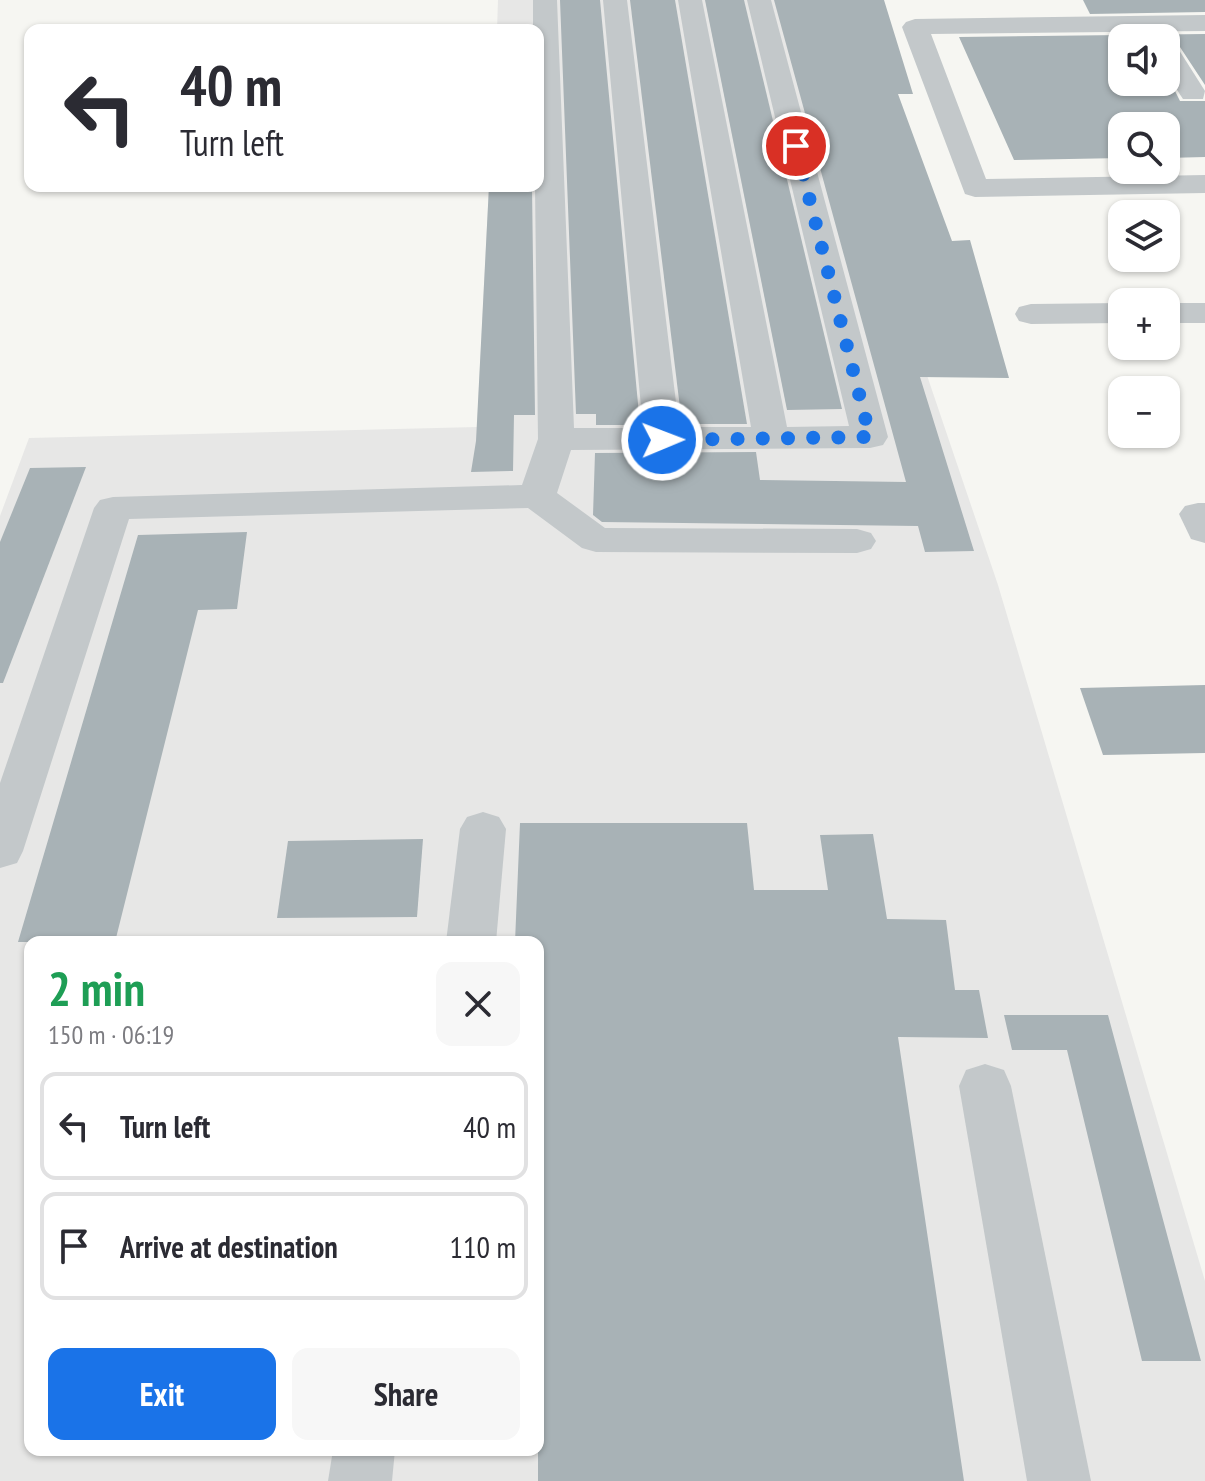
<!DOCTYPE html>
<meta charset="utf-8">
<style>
body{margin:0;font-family:"PT Sans Narrow",sans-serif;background:#f7f7f7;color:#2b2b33;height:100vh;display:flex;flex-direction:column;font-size:30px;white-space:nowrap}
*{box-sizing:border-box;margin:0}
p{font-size:26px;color:#7c7c81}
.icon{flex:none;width:44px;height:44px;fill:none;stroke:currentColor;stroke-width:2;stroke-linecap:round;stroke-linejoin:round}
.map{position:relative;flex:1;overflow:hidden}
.details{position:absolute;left:24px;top:936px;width:520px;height:520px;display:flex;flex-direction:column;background:#fff;border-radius:16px;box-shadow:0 2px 6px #0004}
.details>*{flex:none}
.guide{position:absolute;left:24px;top:24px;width:520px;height:168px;border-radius:16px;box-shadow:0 2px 6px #0004;background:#fff;color:#2b2b33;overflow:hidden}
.tools{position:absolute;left:1108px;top:24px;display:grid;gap:16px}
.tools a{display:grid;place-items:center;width:72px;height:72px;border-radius:16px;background:#fff;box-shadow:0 2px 6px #0004;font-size:40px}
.pin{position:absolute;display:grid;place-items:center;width:68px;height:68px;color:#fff;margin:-34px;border:4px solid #fff;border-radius:50%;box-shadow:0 2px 8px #0007}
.me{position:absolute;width:88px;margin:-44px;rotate:89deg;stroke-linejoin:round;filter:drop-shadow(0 0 6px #0008)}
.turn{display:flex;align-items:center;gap:28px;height:168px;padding:0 24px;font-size:36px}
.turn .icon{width:104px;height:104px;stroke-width:2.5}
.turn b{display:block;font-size:56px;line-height:68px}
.round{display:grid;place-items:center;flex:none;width:84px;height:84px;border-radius:16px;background:#f7f7f7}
.head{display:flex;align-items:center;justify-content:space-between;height:136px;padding:0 24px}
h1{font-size:48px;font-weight:700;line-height:60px;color:#1e9e55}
.cta{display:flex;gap:16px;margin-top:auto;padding:16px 24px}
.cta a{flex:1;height:92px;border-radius:16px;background:#1a73e8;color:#fff;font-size:32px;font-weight:700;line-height:92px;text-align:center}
.cta a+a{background:#f7f7f7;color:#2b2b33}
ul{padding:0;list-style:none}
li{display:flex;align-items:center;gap:24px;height:108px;margin:0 16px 12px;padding:0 8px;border:4px solid #e1e1e2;border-radius:16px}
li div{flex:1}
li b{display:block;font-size:30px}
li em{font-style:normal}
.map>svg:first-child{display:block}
.built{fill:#e7e7e6;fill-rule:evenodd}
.building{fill:#a8b2b6}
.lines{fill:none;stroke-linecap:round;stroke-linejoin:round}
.minor{fill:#c3c8ca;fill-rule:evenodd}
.route{stroke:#1a73e8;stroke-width:14;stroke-dasharray:0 25.2}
</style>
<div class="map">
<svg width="1205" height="1481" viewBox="0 0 1205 1481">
<rect width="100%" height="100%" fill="#f6f6f2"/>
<!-- built -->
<path class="built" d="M498 0H807L892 272 998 585 1205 1281V1481H0V516L29 438 477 427 489 186H538V30H497ZM30 942H538V1450H30Z"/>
<!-- building -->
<g class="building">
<path d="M560 0H600L640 425H596V414H576Z"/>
<path d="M630 0H675L747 424H682Z"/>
<path d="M705 0H744L842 409 787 410Z"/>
<path d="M774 0H884L913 94H898L952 241 970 240 1009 378 920 377 974 551 925 552 918 526 602 522 593 515 595 453 756 452 760 480 906 482Z"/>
<path d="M1083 0H1205V12L1090 14Z"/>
<path d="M1205 34V85L1176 41 1166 38H1122V82H1166V73L1180 101H1205V157L1166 158V126H1122V158L1014 160 959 37Z"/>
<path d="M489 186H532L535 415H514L513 471 471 472 476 441Z"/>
<path d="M86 467 3 683H0V542L30 468Z"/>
<path d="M247 532 237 609 198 610 115 942H18L138 535Z"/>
<path d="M1205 685V753L1103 755 1080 688Z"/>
<path d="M520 823H747L754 890H828L820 835 873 834 887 919 946 920 955 990H979L988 1038 898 1037 964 1481H538V942H515Z"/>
<path d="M423 839 417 917 277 918 288 841Z"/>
<path d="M1004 1015H1108L1201 1361H1142L1067 1050H1012Z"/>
</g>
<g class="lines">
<!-- minor -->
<g class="minor">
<path d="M533 0H557L574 428H643L603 0H627L679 427H751L678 0H702L787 427 849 426 747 0H771L888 437 883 445 870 448 571 450 557 493 605 528 857 529 871 533 876 541 871 549 857 553 596 552 582 548 528 508 129 519 23 851 17 863 0 868V783L94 508 100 500 113 497 522 485 538 439 535 186H538V30H533Z"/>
<path d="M1205 15V31L931 34 986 179 1205 175V193L975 197 965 194 902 27 906 22 915 19Z"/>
<path d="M1166 42 1175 44 1179 50 1205 91 1203 99H1183C1168 77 1166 69 1166 42Z"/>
<path d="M1122 303V323L1031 324 1019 321 1015 314 1019 307 1031 304Z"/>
<rect x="1166" y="303" width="39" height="20"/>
<path d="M1198 503H1205V543L1191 539 1179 514 1185 506Z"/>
<path d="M483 812 499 817 506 829 496 942H446L460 829 467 817Z"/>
<path d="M985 1064 1004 1070 1011 1086 1091 1481H1027L959 1086 966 1070Z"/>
<path d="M333 1450H395L392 1481H328Z"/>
</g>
</g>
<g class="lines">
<!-- route -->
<path class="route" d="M662 440 870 437 796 146"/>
</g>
</svg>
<div class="tools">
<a><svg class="icon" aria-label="sound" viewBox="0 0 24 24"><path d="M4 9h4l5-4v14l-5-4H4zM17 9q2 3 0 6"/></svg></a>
<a><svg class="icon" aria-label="search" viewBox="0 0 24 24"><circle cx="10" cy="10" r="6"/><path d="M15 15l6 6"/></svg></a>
<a><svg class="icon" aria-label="layers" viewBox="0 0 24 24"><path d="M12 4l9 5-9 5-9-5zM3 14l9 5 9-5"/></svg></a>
<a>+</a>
<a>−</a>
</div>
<div class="pin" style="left:796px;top:146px;background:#d93025"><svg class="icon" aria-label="arrive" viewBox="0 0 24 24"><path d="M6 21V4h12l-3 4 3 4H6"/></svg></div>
<svg class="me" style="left:662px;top:440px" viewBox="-20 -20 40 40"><circle r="17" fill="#1a73e8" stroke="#fff" stroke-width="3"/><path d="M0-11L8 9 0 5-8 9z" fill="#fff"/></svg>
<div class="guide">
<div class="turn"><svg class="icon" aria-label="left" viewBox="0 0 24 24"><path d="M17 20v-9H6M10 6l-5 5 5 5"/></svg><div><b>40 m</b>Turn left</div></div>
</div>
<section class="details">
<div class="head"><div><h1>2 min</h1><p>150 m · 06:19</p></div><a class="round"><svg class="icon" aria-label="close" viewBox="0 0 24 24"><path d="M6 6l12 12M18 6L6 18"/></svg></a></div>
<ul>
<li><svg class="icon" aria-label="left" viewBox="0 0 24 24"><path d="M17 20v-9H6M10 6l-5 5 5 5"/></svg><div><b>Turn left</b></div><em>40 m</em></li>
<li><svg class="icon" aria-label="arrive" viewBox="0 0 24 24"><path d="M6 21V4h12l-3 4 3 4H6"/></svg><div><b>Arrive at destination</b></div><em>110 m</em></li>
</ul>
<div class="cta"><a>Exit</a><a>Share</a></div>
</section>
</div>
